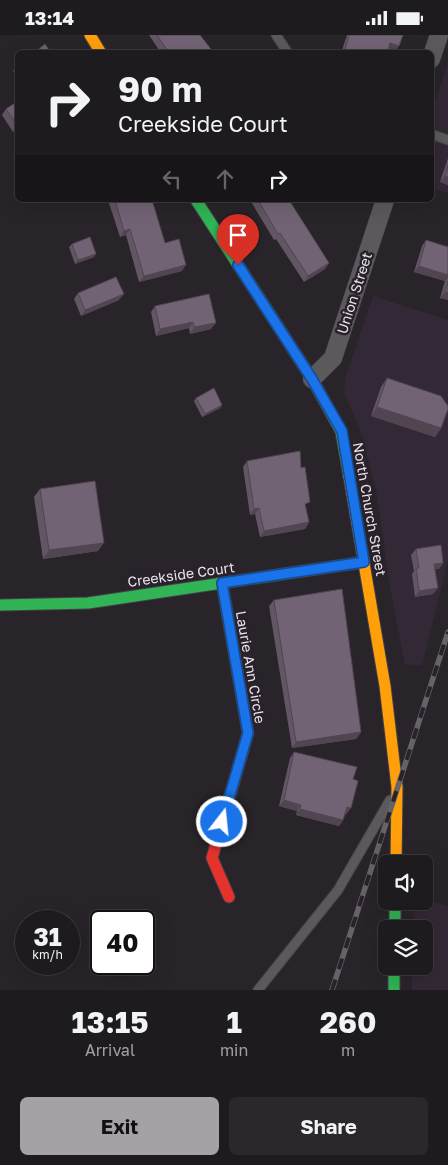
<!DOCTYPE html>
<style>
body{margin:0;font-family:"Golos Text",sans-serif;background:#2b282c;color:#f1f3f6;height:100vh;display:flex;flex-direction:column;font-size:19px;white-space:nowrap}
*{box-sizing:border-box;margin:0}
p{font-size:16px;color:#a1a1a4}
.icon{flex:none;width:28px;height:28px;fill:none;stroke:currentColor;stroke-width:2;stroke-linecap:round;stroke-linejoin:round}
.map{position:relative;height:955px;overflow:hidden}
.drawer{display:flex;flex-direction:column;background:#1e1b1f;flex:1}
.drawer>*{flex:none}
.banner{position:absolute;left:15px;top:15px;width:419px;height:152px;border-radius:8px;box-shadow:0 5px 20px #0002,0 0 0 1px #3c393d;background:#1e1b1f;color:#f1f3f6;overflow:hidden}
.controls{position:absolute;left:378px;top:820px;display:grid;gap:10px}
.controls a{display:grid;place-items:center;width:55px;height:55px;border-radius:8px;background:#1e1b1f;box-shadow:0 5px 20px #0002,0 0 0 1px #3c393d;font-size:25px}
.speed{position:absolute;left:15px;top:875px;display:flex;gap:10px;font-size:25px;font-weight:700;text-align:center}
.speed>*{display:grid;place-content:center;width:65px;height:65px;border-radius:50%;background:#1e1b1f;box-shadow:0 5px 20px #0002,0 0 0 1px #3c393d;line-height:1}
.speed small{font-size:12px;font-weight:400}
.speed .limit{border:2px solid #111;border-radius:8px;background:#fff;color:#111}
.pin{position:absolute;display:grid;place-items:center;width:42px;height:42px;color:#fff;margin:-51px -21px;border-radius:50% 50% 50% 0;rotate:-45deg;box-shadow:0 0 5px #0007}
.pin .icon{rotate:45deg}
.me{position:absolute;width:55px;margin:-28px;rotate:16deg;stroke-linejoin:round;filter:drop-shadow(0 0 4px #0008)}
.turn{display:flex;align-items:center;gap:18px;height:105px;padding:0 20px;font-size:22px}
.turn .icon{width:65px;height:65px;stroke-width:2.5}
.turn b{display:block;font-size:35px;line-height:42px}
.lanes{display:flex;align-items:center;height:48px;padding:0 20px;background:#0003;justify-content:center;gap:25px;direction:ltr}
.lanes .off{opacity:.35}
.eta{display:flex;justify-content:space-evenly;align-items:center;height:85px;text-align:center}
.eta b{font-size:30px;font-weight:700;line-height:35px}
.primary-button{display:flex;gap:10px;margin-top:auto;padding:10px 20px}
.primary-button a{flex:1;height:58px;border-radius:8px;background:#a5a1a6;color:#111;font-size:20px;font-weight:700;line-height:58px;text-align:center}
.primary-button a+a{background:#2b282c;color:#f1f3f6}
.status{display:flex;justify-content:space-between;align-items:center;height:35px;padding:0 25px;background:#1e1b1f;direction:ltr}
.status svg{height:14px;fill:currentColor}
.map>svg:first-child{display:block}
.built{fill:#332835}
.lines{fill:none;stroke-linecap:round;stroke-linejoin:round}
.lane-casing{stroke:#444144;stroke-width:11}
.street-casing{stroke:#444144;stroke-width:19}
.fast-casing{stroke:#444144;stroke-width:13}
.slow-casing{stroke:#444144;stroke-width:13}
.jam-casing{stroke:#444144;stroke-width:13}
.lane{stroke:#5c595d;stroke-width:9}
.street{stroke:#5c595d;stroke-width:18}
.fast{stroke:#30b455;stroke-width:11}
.slow{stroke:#ff9f0a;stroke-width:11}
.jam{stroke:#e5322d;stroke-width:11}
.rail-casing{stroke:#666367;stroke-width:5.5}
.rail{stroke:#29222b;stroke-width:4;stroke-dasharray:11;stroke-linecap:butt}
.wall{fill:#625564}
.shaded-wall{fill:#504551}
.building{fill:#726374;stroke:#504551}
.route-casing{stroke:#114b97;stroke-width:12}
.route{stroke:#1a73e8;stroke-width:9}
.labels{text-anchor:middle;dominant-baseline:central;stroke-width:5;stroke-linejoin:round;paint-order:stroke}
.street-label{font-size:14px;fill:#e9e4ea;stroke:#29222b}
</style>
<div class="status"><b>13:14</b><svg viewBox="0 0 49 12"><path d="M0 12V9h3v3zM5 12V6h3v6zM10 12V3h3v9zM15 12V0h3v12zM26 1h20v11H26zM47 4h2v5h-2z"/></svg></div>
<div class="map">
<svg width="448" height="955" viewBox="0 0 448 955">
<rect width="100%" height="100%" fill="#282429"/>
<!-- built -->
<g class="built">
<path d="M448 27V158L431 153V79Z"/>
<path d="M373 261 448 285V526L422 631 405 630 392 564 376 455 362 401 344 357 345 344Z"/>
<path d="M424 864 448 871V955H412V931H424V894H413L414 866H424Z"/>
</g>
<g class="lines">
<defs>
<g id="lane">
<path d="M276 0 288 18"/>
<path d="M431 99 448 105"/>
<path d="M258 955 338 855 390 765"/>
</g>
<g id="street">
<path d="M431 24 439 0"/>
<path d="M312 344 333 323 385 165"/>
</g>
<g id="fast">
<path d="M196 165 312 344 341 396 349 441"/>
<path d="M1 570 88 568 364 527"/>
<path d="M395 866V894"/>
<path d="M394 931V955"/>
</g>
<g id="slow">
<path d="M90 0 101 18"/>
<path d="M349 441 385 651 397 752 396 829"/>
</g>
<path id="jam" d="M222 548 248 698 212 823 229 862"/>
</defs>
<!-- lane casing -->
<use href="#lane" class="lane-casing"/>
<!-- street casing -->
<use href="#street" class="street-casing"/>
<!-- fast casing -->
<use href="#fast" class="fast-casing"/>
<!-- slow casing -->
<use href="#slow" class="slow-casing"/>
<!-- jam casing -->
<use href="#jam" class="jam-casing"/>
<!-- lane -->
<use href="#lane" class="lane"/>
<!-- street -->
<use href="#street" class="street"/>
<!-- fast -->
<use href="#fast" class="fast"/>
<!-- slow -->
<use href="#slow" class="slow"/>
<!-- jam -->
<use href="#jam" class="jam"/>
<defs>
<path id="rail" d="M332 955 448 597"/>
</defs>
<!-- rail casing -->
<use href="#rail" class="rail-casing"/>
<!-- rail -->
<use href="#rail" class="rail"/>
</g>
<!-- wall -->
<g class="wall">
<path d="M149 0H200L214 18H161Z"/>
<path d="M347 0H403L395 17 388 15 387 18H341Z"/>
<path d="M17 30H18V42L13 36Z"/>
<path d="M18 66V93L13 97 2 80 6 74Z"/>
<path d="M448 123V150L440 147Z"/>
<path d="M108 165H152L165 208 182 236 139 247 126 200 120 202Z"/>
<path d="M250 165H289L329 228 325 234 304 247 276 204 274 205Z"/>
<path d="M426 205 448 212V265L440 263 445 246 414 237 422 211Z"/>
<path d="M72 209 94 222 75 229 69 212Z"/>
<path d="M78 258 119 265 81 281 74 264Z"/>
<path d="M155 271 211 294 190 299 189 293 156 301 151 277Z"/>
<path d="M387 343 441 393 435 402 371 381 381 352Z"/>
<path d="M196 363 222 370 220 373 202 382 194 366Z"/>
<path d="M247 426 306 473 309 487 305 494 260 502 255 479 250 480 243 432Z"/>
<path d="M40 454 98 516 43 524 34 462Z"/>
<path d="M416 514 443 528 439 534H435L433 559 415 562 412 539 414 536 411 520Z"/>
<path d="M274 565 361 697 356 704 292 713 269 571Z"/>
<path d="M294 717 353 744 346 780 345 779 343 785 339 791 296 780 297 776 279 771 290 723Z"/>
</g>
<!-- shaded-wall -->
<g class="shaded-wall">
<path d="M390 8 399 11 395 17 386 14Z"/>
<path d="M18 90V93L13 97 17 90Z"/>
<path d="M445 141 448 142V150L440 147Z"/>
<path d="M86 165H93L84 168Z"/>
<path d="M130 194 126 200 120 202 124 196Z"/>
<path d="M96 219 94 222 75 229 78 225Z"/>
<path d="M329 228 325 234 304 247 308 241Z"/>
<path d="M186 230 182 236 139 247 144 241Z"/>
<path d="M419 231 448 240V243L445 246 414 237Z"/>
<path d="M445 257 448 258V265L440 263Z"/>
<path d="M124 259 119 265 81 281 85 275Z"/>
<path d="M193 287 189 293 156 301 160 294Z"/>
<path d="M216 288 211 294 190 299 194 292Z"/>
<path d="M222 370 220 373 202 382 205 379Z"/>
<path d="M377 372 441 393 435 402 371 381Z"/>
<path d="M259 473 255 479 250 480 254 474Z"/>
<path d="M309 487 305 494 260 502 264 496Z"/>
<path d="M104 508 98 516 43 524 49 515Z"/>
<path d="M443 528 439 534 430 535 434 529Z"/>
<path d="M438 553 433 559 415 562 419 556Z"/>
<path d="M361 697 356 704 292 713 296 707Z"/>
<path d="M284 765 301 770 297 776 279 771Z"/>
<path d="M347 772 351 773 346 780 343 778Z"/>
<path d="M300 774 343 785 339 791 296 780Z"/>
</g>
<!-- building -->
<g class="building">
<path d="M157 0H200L214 18H169Z"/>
<path d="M349 0H403L399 11 390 8 387 18H344Z"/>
<path d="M45 9 51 18H34Z"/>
<path d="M18 66V90H17L6 74Z"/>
<path d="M448 130V142L445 141Z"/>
<path d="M115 165H152L165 208 179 204 186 230 144 241 130 194 124 196Z"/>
<path d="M258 165H289L329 228 308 241 280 198 278 199Z"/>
<path d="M90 202 96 219 78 225 72 209Z"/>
<path d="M426 205 448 212V240L419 231Z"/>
<path d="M116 242 124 259 85 275 78 258Z"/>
<path d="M448 246V258L445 257Z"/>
<path d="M209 259 216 288 194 292 193 287 160 294 155 271Z"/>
<path d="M387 343 441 361 448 371V374L441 393 377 372Z"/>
<path d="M214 353 222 370 205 379 196 363Z"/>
<path d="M300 416 301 433 305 432 310 467 305 469 309 487 264 496 259 473 254 474 247 426Z"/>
<path d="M95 446 104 508 49 515 40 454Z"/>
<path d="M441 510 443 528 434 529 438 553 419 556 416 533H419L416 514Z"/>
<path d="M342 554 361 697 296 707 274 565Z"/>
<path d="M294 717 357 732 353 744 358 746 351 773 347 772 343 785 300 774 301 770 284 765Z"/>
</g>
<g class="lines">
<defs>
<path id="route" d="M222 787 248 698 222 548 364 527 342 396 312 344 238 230"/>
</defs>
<!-- route casing -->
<use href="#route" class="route-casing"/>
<!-- route -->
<use href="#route" class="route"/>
</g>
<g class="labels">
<!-- street labels -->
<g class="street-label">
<text transform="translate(354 258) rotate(-72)">Union Street</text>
<text transform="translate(370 474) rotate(80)">North Church Street</text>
<text transform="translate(181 539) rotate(-8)">Creekside Court</text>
<text transform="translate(251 632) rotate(80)">Laurie Ann Circle</text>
</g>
</g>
</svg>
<div class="controls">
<a><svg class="icon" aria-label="sound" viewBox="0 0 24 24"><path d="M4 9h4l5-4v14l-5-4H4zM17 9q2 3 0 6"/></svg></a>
<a><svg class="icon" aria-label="layers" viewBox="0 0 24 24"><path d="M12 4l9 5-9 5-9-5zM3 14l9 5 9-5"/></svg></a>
</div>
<div class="speed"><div>31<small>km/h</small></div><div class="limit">40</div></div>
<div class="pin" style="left:238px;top:230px;background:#d93025"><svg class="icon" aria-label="arrive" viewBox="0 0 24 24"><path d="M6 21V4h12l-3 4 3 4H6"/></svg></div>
<svg class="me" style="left:222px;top:787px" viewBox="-20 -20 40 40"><circle r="17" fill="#1a73e8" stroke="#fff" stroke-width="3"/><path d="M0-11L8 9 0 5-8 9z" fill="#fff"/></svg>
<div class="banner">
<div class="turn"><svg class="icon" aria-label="right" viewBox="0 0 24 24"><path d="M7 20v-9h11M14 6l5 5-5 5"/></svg><div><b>90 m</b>Creekside Court</div></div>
<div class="lanes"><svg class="icon off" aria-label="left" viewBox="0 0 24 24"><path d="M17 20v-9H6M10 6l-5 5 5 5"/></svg><svg class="icon off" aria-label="ahead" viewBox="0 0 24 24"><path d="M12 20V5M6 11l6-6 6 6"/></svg><svg class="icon" aria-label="right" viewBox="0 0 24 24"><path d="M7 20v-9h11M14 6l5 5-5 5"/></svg></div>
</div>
</div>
<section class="drawer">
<div class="eta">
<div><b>13:15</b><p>Arrival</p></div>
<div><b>1</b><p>min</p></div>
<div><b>260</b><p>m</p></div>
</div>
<div class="primary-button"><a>Exit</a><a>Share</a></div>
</section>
